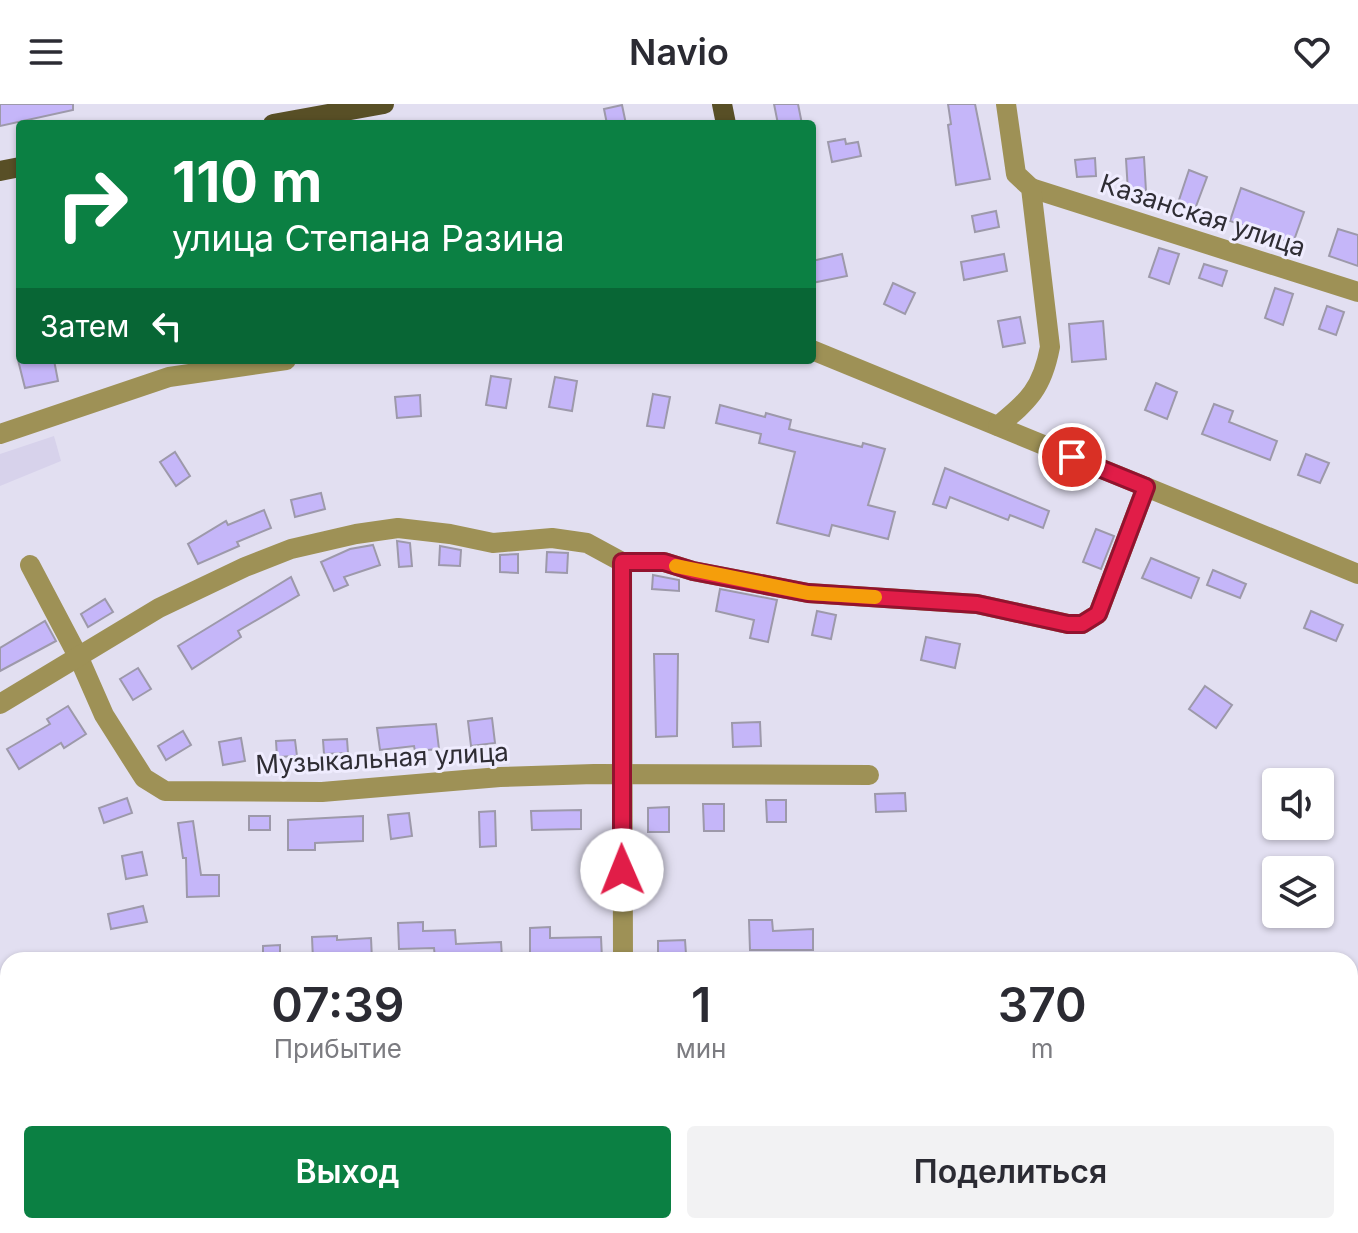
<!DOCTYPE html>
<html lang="ru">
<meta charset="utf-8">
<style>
body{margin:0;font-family:Inter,sans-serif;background:#f2f2f3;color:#2b2b33;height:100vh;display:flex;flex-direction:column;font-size:30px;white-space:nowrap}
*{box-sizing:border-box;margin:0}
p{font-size:26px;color:#7c7c81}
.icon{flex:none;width:44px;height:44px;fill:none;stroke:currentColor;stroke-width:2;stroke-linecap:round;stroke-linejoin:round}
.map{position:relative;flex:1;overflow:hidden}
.drawer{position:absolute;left:0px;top:848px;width:1358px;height:282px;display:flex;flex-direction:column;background:#fff;border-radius:24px 24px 0 0;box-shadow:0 2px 6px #0004}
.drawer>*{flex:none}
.top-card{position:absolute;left:16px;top:16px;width:800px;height:244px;border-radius:8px;box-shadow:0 2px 6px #0004;background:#0b8043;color:#fff;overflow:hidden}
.buttons{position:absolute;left:1262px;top:664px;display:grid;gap:16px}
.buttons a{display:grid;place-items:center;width:72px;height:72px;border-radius:8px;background:#fff;box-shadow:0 2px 6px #0004;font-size:40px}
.pin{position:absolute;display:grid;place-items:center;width:68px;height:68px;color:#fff;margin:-34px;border:4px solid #fff;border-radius:50%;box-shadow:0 2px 8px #0007}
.me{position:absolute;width:88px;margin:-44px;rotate:359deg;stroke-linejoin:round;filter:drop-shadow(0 0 6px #0008)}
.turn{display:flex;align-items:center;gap:28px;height:168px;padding:0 24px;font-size:36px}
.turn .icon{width:104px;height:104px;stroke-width:2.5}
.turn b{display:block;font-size:56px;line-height:68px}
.then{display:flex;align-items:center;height:76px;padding:0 24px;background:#0003;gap:16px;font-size:30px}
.eta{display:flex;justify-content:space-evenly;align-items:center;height:136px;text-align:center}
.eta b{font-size:48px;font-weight:600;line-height:56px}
.button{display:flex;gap:16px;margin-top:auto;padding:16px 24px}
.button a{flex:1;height:92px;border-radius:8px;background:#0b8043;color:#fff;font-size:32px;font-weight:600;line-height:92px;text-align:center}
.button a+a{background:#f2f2f3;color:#2b2b33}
header{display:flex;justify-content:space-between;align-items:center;height:104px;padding:0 24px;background:#fff;font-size:36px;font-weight:600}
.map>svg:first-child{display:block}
.built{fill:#d7d2eb}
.building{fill:#c5b6f9;stroke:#9d99aa;stroke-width:2}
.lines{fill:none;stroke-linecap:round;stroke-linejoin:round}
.minor{stroke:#9e9156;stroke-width:20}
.major{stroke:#584f26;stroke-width:20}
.route-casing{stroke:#92132f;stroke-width:20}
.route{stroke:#e11d48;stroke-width:14}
.slow{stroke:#f59e0b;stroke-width:14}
.labels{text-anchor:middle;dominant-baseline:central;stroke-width:6;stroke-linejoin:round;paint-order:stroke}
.street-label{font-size:26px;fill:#2f2d34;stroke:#efecfe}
</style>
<header><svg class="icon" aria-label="menu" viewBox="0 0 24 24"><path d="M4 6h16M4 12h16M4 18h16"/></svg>Navio<svg class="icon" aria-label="heart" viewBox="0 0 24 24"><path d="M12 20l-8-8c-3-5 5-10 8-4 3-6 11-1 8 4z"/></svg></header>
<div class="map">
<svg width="1358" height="1129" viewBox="0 0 1358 1129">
<rect width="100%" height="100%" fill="#e2dff1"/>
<!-- built -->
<path class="built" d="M54 332 61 357 0 382V350Z"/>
<!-- building -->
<g class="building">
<path d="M0 0H73V6L0 22Z"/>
<path d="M774 0H798L802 20H778Z"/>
<path d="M948 0H975L990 75 956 81 948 21 951 20Z"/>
<path d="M622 1 626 20H607L604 5Z"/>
<path d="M845 35 846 40 858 38 861 52 832 58 828 38Z"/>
<path d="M1144 53 1146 87 1128 88 1126 55Z"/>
<path d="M1095 54 1096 72 1077 73 1075 56Z"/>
<path d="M1189 66 1207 73 1195 105 1178 99Z"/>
<path d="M1241 84 1304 108 1293 139 1230 117Z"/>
<path d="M996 107 999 123 975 128 972 112Z"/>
<path d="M1338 125 1358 131V162L1329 152Z"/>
<path d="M1159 144 1179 150 1169 180 1149 173Z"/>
<path d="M842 150 847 172 812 179V157Z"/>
<path d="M1004 150 1007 167 964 176 961 158Z"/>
<path d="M1204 160 1227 167 1222 182 1199 174Z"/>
<path d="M893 179 915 189 905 210 884 200Z"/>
<path d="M1275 184 1293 190 1283 221 1265 214Z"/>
<path d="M1327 202 1344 208 1336 231 1319 225Z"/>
<path d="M1020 213 1025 239 1003 243 998 217Z"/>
<path d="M1103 217 1106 255 1072 258 1069 220Z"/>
<path d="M18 256H54L58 277 25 284Z"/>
<path d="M491 272 511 275 506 304 486 301Z"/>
<path d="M555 273 577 277 572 307 549 303Z"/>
<path d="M1156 279 1177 288 1167 315 1145 306Z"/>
<path d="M653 290 670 293 664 324 647 322Z"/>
<path d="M420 291 421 312 397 314 395 293Z"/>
<path d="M1214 300 1233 307 1229 318 1277 337 1270 356 1202 330Z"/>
<path d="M720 301 765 313 766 309 791 316 789 325 862 343 863 339 885 345 868 401 895 408 888 435 832 421 829 432 777 419 795 348 759 339 761 330 716 319Z"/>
<path d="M175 348 190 372 176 382 160 358Z"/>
<path d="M1306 350 1329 359 1320 379 1298 371Z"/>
<path d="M945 364 1049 407 1043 424 1010 411 1008 416 950 393 946 404 933 400Z"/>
<path d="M321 389 325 405 295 413 291 396Z"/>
<path d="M264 406 271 424 237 438 239 442 198 460 188 440 226 417 228 421Z"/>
<path d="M1096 425 1114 432 1101 465 1083 458Z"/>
<path d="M397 437 410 439 412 462 399 463Z"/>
<path d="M373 441 380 461 344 473 348 481 334 487 321 458 350 445Z"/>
<path d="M440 442 461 446 460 462 439 461Z"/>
<path d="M547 448 568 449 567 469 546 468Z"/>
<path d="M518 450V469L500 468V451Z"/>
<path d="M1151 454 1199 474 1191 494 1142 474Z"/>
<path d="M1213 466 1246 480 1240 494 1207 481Z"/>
<path d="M653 471 679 476V487L652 485Z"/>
<path d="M291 473 299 491 238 527 241 533 192 565 178 542Z"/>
<path d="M720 485 777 496 768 538 750 534 754 516 716 507Z"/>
<path d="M105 495 113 508 88 523 81 510Z"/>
<path d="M817 507 836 511 831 535 812 531Z"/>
<path d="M1311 507 1343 521 1336 537 1304 524Z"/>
<path d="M45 517 56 537 0 567V544Z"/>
<path d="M926 533 960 540 955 564 921 556Z"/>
<path d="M654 550H678L677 632 656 633Z"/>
<path d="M138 564 151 585 133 596 120 575Z"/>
<path d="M1205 582 1232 601 1216 624 1189 605Z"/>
<path d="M68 602 86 630 64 644 61 639 19 665 7 645 50 620 47 615Z"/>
<path d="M492 614 495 639 471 642 468 617Z"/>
<path d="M760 618 761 642 733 643 732 619Z"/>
<path d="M436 620 439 645 415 647 414 642 380 646 377 624Z"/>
<path d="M183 627 191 641 166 656 158 642Z"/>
<path d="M241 634 245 657 223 661 219 638Z"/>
<path d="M347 635 348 649 324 650 323 636Z"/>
<path d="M295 636 297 652 277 653 276 637Z"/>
<path d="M905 689 906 707 876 708 875 690Z"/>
<path d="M127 694 132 709 104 719 99 704Z"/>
<path d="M766 696H786V718H767Z"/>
<path d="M703 700H724V727H704Z"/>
<path d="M669 703V728H648V704Z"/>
<path d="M581 706V725L532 726 531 707Z"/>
<path d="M495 707 496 742 480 743 479 708Z"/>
<path d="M409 709 412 732 391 735 388 711Z"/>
<rect x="249" y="712" width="21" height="14"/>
<path d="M363 712V737L315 739V746H288V716Z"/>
<path d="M193 717 201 771H219V792L187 793 186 754H183L178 719Z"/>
<path d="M142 748 147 771 126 775 122 752Z"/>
<path d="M143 802 147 818 111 825 108 810Z"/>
<path d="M749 816H772L773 827 813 825V846H750Z"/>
<path d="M423 818V827L455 826 456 840 501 838 502 854H435L434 844 399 845 398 819Z"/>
<path d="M550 823V834L601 833 602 855 530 854V824Z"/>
<path d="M337 832V836L371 834 372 856H313L312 833Z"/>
<path d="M685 836 686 850 658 851V837Z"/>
<path d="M280 841V856H263V842Z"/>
</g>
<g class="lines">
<!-- minor -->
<g class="minor">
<path d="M1031 84 1358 188"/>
<path d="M812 246 1358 470"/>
<path d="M998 322C1029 296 1042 285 1050 243L1031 84 1016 70 1006 0"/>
<path d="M0 330 169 273 286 256"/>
<path d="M622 458 623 856"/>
<path d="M30 461 79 554 104 611 144 674 165 687 322 688 500 673 594 670 869 671"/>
<path d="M0 600 159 504 245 463 291 445 356 430 398 424 450 430 493 439 552 434 587 439 622 458H664L693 467 808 489 977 500 1068 520H1082L1098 510 1146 383"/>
<path d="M0 920H8"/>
<path d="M118 1122V1129"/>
<path d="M639 1122V1129"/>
<path d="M828 1129H850"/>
</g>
<!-- major -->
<g class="major">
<path d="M722 0 726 20"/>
<path d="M273 20 384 0"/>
<path d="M0 67 20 63"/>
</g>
</g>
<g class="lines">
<defs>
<path id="route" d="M622 766V458H664L693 467 808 489 977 500 1068 520H1082L1098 510 1146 383 1072 353"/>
</defs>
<!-- route casing -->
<use href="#route" class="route-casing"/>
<!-- route -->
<use href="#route" class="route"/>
<!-- slow -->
<path class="slow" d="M676 462 808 489 875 493"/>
</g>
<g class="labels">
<!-- street labels -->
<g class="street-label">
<text transform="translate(1203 111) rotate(18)">Казанская улица</text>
<text transform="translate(382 654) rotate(-3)">Музыкальная улица</text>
</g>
</g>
</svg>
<div class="buttons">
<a><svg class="icon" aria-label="sound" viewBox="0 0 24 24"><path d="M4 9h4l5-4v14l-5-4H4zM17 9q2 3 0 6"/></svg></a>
<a><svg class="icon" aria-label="layers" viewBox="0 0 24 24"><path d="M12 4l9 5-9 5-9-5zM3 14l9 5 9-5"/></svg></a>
</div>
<div class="pin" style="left:1072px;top:353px;background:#d93025"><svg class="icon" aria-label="arrive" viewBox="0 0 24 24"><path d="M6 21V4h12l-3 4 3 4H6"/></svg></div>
<svg class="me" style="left:622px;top:766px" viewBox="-20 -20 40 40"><circle r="19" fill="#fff"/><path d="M0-13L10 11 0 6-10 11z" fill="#e11d48"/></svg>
<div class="top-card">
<div class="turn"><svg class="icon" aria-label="right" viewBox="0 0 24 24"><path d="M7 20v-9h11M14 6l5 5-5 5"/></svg><div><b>110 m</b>улица Степана Разина</div></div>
<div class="then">Затем<svg class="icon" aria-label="left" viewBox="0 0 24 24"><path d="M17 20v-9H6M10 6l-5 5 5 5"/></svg></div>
</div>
<section class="drawer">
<div class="eta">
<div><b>07:39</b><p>Прибытие</p></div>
<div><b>1</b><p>мин</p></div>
<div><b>370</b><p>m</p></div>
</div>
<div class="button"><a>Выход</a><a>Поделиться</a></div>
</section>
</div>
